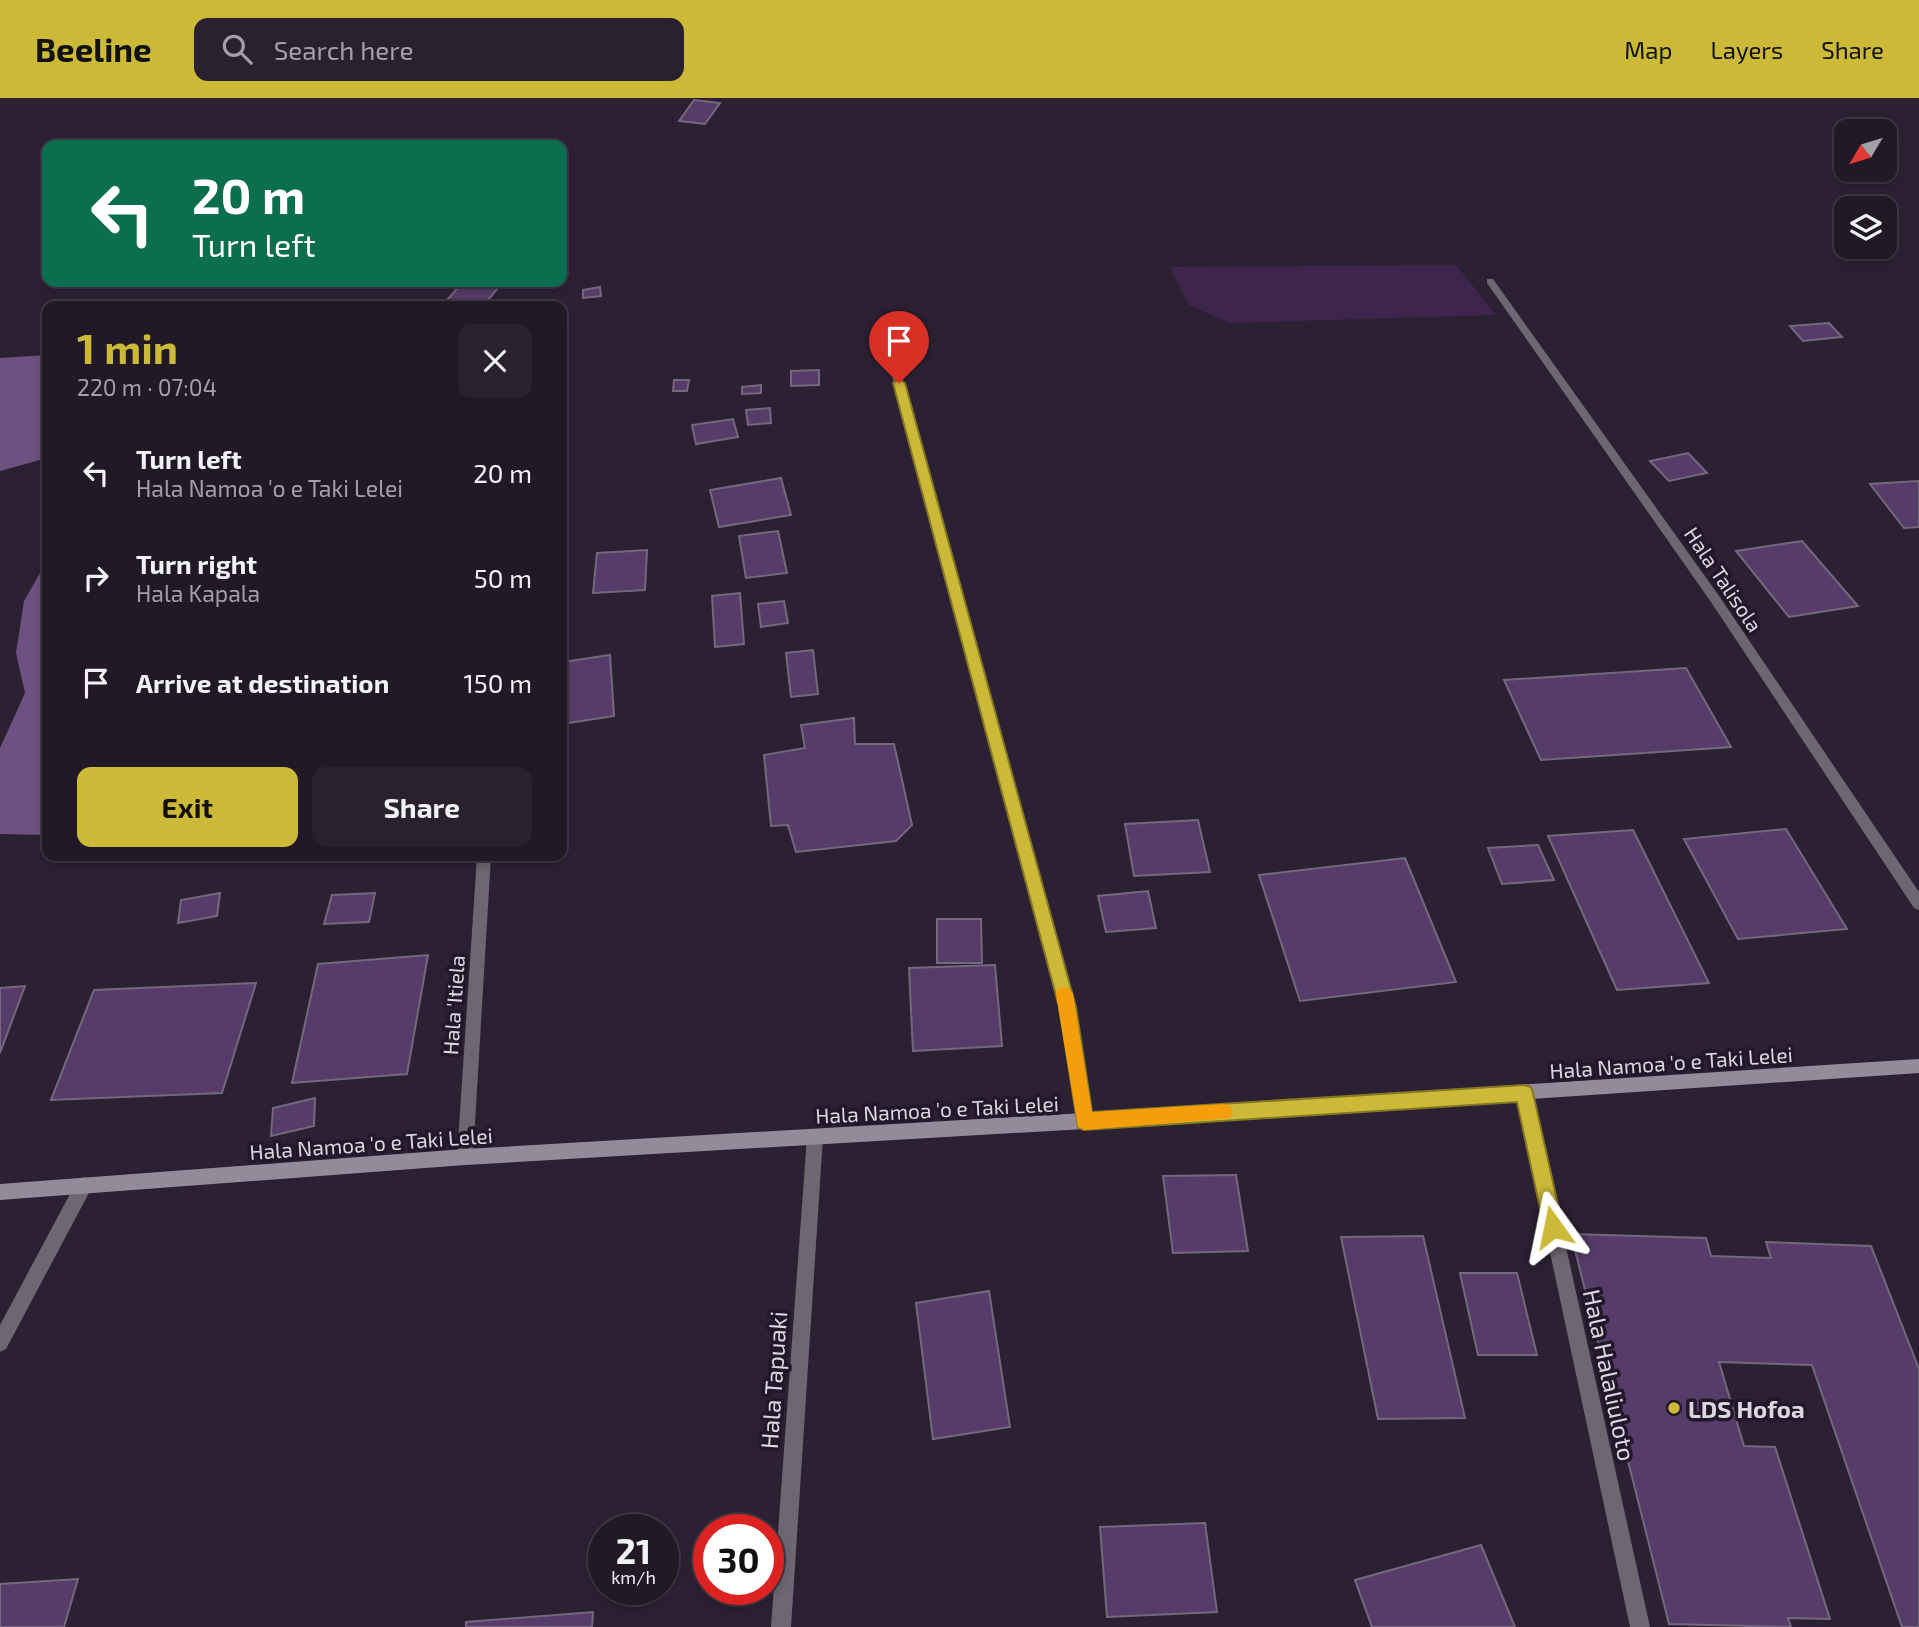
<!DOCTYPE html>
<meta charset="utf-8">
<style>
body{margin:0;font-family:"Exo 2",sans-serif;background:#29222e;color:#f1f3f6;height:100vh;display:flex;flex-direction:column;font-size:26px;white-space:nowrap}
*{box-sizing:border-box;margin:0}
p{font-size:23px;color:#a2a0a7}
.icon{flex:none;width:38px;height:38px;fill:none;stroke:currentColor;stroke-width:2;stroke-linecap:round;stroke-linejoin:round}
.map{position:relative;flex:1;overflow:hidden}
.panel{position:absolute;left:42px;top:203px;width:525px;height:560px;display:flex;flex-direction:column;background:#211926;border-radius:14px;box-shadow:0 4px 10px #0003,0 0 0 2px #3e3843}
.panel>*{flex:none}
.banner{position:absolute;left:42px;top:42px;width:525px;height:147px;border-radius:14px;box-shadow:0 4px 10px #0003,0 0 0 2px #3e3843;background:#0b6e4f;color:#fff;overflow:hidden}
.needle{width:46px;rotate:232deg}
.fabs{position:absolute;left:1834px;top:21px;display:grid;gap:14px}
.fabs a{display:grid;place-items:center;width:63px;height:63px;border-radius:14px;background:#211926;box-shadow:0 4px 10px #0003,0 0 0 2px #3e3843;font-size:35px}
.speed{position:absolute;left:588px;top:1416px;display:flex;gap:14px;font-size:35px;font-weight:700;text-align:center}
.speed>*{display:grid;place-content:center;width:91px;height:91px;border-radius:50%;background:#211926;box-shadow:0 4px 10px #0003,0 0 0 2px #3e3843;line-height:1}
.speed small{font-size:18px;font-weight:400}
.speed .limit{border:10px solid #d22;background:#fff;color:#111}
.pin{position:absolute;display:grid;place-items:center;width:60px;height:60px;color:#fff;margin:-72px -30px;border-radius:50% 50% 50% 0;rotate:-45deg;box-shadow:0 0 7px #0007}
.pin .icon{rotate:45deg}
.me{position:absolute;width:77px;margin:-38px;rotate:348deg;stroke-linejoin:round;filter:drop-shadow(0 0 5px #0008)}
.turn{display:flex;align-items:center;gap:24px;height:147px;padding:0 35px;font-size:32px}
.turn .icon{width:91px;height:91px;stroke-width:2.5}
.turn b{display:block;font-size:49px;line-height:60px}
.round{display:grid;place-items:center;flex:none;width:74px;height:74px;border-radius:14px;background:#29222e}
.headline{display:flex;align-items:center;justify-content:space-between;height:119px;padding:0 35px}
h1{font-size:42px;font-weight:700;line-height:52px;color:#ccb938}
.action{display:flex;gap:14px;margin-top:auto;padding:14px 35px}
.action a{flex:1;height:80px;border-radius:14px;background:#ccb938;color:#111;font-size:28px;font-weight:700;line-height:80px;text-align:center}
.action a+a{background:#29222e;color:#f1f3f6}
ul{padding:0;list-style:none}
li{display:flex;align-items:center;gap:21px;height:105px;padding:0 35px}
li div{flex:1}
li b{display:block;font-size:26px}
li em{font-style:normal}
header{display:flex;align-items:center;gap:42px;box-sizing:border-box;height:98px;padding:0 35px;background:#ccb938;color:#111}
header strong{font-size:33px}
nav{display:flex;gap:38px;margin-inline-start:auto;font-size:24px}
.search{width:490px;height:63px;background:#29222e;display:flex;align-items:center;gap:18px;box-sizing:border-box;padding:0 24px;border-radius:14px;color:#a2a0a7;font-size:26px}
.map>svg:first-child{display:block}
.green{fill:#3e254e}
.forest{fill:#6d5281}
.building{fill:#563c68;stroke:#74687d;stroke-width:2}
.lines{fill:none;stroke-linecap:round;stroke-linejoin:round}
.street{fill:#6c6770;fill-rule:evenodd}
.secondary{fill:#948b9a;fill-rule:evenodd}
.route{fill:#ccb938;stroke:#857824;stroke-width:2}
.slow{fill:#f59e0b}
.poi-dot{fill:#ccb938;stroke:#221829;stroke-width:2.5}
.labels{text-anchor:middle;dominant-baseline:central;stroke-width:7;stroke-linejoin:round;paint-order:stroke}
.street-label{font-size:21px;fill:#ddd6e2;stroke:#221829}
.near-street-label{font-size:24px;fill:#ddd6e2;stroke:#221829}
.near-poi-label{font-size:24px;font-weight:bold;fill:#ddd6e2;stroke:#221829;text-anchor:start}
</style>
<header>
<strong>Beeline</strong>
<div class="search"><svg class="icon" aria-label="search" viewBox="0 0 24 24"><circle cx="10" cy="10" r="6"/><path d="M15 15l6 6"/></svg>Search here</div>
<nav><a>Map</a><a>Layers</a><a>Share</a></nav>
</header>
<div class="map">
<svg width="1919" height="1529" viewBox="0 0 1919 1529">
<rect width="100%" height="100%" fill="#2c2133"/>
<!-- green -->
<path class="green" d="M1456 167 1496 217 1230 225 1189 207 1170 169Z"/>
<!-- forest -->
<g class="forest">
<path d="M47 257V360L0 373V260Z"/>
<path d="M47 463V737L0 736V650L25 595 16 555 24 503Z"/>
</g>
<!-- building -->
<g class="building">
<path d="M694 2 720 5 705 26 679 23Z"/>
<path d="M463 184H503L484 207 447 202Z"/>
<path d="M600 189 601 198 583 200V192Z"/>
<path d="M1829 225 1842 239 1803 243 1790 228Z"/>
<path d="M819 272V287L791 288V273Z"/>
<path d="M674 282H689L687 293H673Z"/>
<path d="M761 287V295L742 296V289Z"/>
<path d="M770 310 771 325 748 327 746 312Z"/>
<path d="M733 321 738 339 696 346 692 327Z"/>
<path d="M1688 355 1707 375 1669 383 1650 363Z"/>
<path d="M781 380 791 417 719 429 710 392Z"/>
<path d="M1919 383V429L1904 430 1870 386Z"/>
<path d="M778 433 787 475 746 480 739 438Z"/>
<path d="M1802 443 1858 508 1789 519 1736 453Z"/>
<path d="M647 452 645 492 593 495 597 455Z"/>
<path d="M740 495 744 546 715 549 712 498Z"/>
<path d="M784 503 788 525 761 529 758 506Z"/>
<path d="M813 552 818 596 791 599 786 555Z"/>
<path d="M610 557 614 618 562 626V564Z"/>
<path d="M1686 570 1731 649 1541 662 1504 582Z"/>
<path d="M854 620 855 646H894L912 727 896 743 796 754 788 727 771 728 764 657 805 650 801 627Z"/>
<path d="M1198 722 1210 774 1134 778 1125 726Z"/>
<path d="M1786 731 1847 831 1738 841 1684 741Z"/>
<path d="M1633 732 1709 885 1617 892 1548 738Z"/>
<path d="M1538 747 1554 782 1502 786 1488 750Z"/>
<path d="M1405 760 1456 884 1300 903 1259 777Z"/>
<path d="M1148 793 1156 830 1106 834 1098 798Z"/>
<path d="M220 795 217 818 178 825 181 802Z"/>
<path d="M375 795 369 824 324 826 332 797Z"/>
<path d="M937 821H981L982 865H937Z"/>
<path d="M428 857 407 976 292 985 318 866Z"/>
<path d="M995 867 1002 948 913 953 909 870Z"/>
<path d="M256 885 222 995 51 1002 94 892Z"/>
<path d="M25 888 0 955V890Z"/>
<path d="M315 1000 314 1028 271 1038 273 1010Z"/>
<path d="M1236 1077 1248 1153 1173 1155 1163 1078Z"/>
<path d="M1571 1136 1706 1140 1711 1158 1771 1160 1766 1144 1871 1148 1919 1271V1529H1902L1812 1267 1719 1264 1744 1348 1775 1349 1830 1521 1788 1520 1791 1529 1669 1526Z"/>
<path d="M1423 1138 1465 1320 1378 1321 1341 1139Z"/>
<path d="M1460 1175H1517L1537 1257H1478Z"/>
<path d="M989 1193 1010 1329 933 1341 916 1205Z"/>
<path d="M1205 1425 1217 1514 1107 1519 1100 1429Z"/>
<path d="M1481 1447 1515 1529H1372L1355 1482Z"/>
<path d="M78 1481 64 1529H0V1486Z"/>
<path d="M593 1514 592 1529H466V1524Z"/>
</g>
<g class="lines">
<!-- street -->
<g class="street">
<path d="M1487 181H1493L1719 498 1919 794V812L1914 810 1711 504 1487 185Z"/>
<path d="M892 257 897 260 1076 909 1092 1023 1090 1028 1084 1031 1078 1028 1076 1023 1060 909 887 260Z"/>
<path d="M477 758H491L473 1059 471 1065 465 1067 459 1065 457 1059Z"/>
<path d="M1524 988 1530 990 1532 995 1650 1529H1630L1516 995 1518 990Z"/>
<path d="M815 1031 821 1034 823 1039 791 1529H771L807 1039 809 1034Z"/>
<path d="M84 1079 90 1081 92 1087 90 1093 6 1251 0 1254V1227L78 1081Z"/>
</g>
<!-- secondary -->
<path class="secondary" d="M1919 961V975L1084 1031 465 1067 0 1102V1086L465 1051 1084 1015Z"/>
</g>
<!-- route -->
<path class="route" d="M899 281 905 285 1076 909 1092 1014 1524 987 1531 989 1533 995 1563 1129 1560 1135 1553 1138 1546 1135 1544 1129 1517 1004 1084 1032 1078 1029 1059 909 893 285Z"/>
<!-- slow -->
<path class="slow" d="M1064 889 1070 891 1073 896 1092 1014 1223 1006 1230 1008 1233 1014 1230 1020 1084 1032 1078 1029 1056 896 1058 891Z"/>
<!-- markers -->
<circle class="poi-dot" cx="1674" cy="1310" r="7"/>
<g class="labels">
<!-- street labels -->
<g class="street-label">
<text transform="translate(1724 481) rotate(56)">Hala Talisola</text>
<text transform="translate(453 907) rotate(-86)">Hala 'Itiela</text>
<text transform="translate(1671 964) rotate(-4)">Hala Namoa 'o e Taki Lelei</text>
<text transform="translate(937 1011) rotate(-3)">Hala Namoa 'o e Taki Lelei</text>
<text transform="translate(371 1045) rotate(-4)">Hala Namoa 'o e Taki Lelei</text>
</g>
<!-- near-street labels -->
<g class="near-street-label">
<text transform="translate(1610 1277) rotate(78)">Hala Halaliuloto</text>
<text transform="translate(773 1282) rotate(-86)">Hala Tapuaki</text>
</g>
<!-- near-poi labels -->
<g class="near-poi-label">
<text x="1688" y="1310">LDS Hofoa</text>
</g>
</g>
</svg>
<div class="fabs">
<a><svg class="needle" viewBox="-14 -14 28 28"><path d="M0-13l5 13h-10z" fill="#e53935"/><path d="M0 13l5-13h-10z" fill="#a2a0a7"/></svg></a>
<a><svg class="icon" aria-label="layers" viewBox="0 0 24 24"><path d="M12 4l9 5-9 5-9-5zM3 14l9 5 9-5"/></svg></a>
</div>
<div class="speed"><div>21<small>km/h</small></div><div class="limit">30</div></div>
<div class="pin" style="left:899px;top:285px;background:#d93025"><svg class="icon" aria-label="arrive" viewBox="0 0 24 24"><path d="M6 21V4h12l-3 4 3 4H6"/></svg></div>
<svg class="me" style="left:1553px;top:1129px" viewBox="-20 -20 40 40"><path d="M0-17L14 15 0 8-14 15z" fill="#ccb938" stroke="#fff" stroke-width="4"/></svg>
<div class="banner">
<div class="turn"><svg class="icon" aria-label="left" viewBox="0 0 24 24"><path d="M17 20v-9H6M10 6l-5 5 5 5"/></svg><div><b>20 m</b>Turn left</div></div>
</div>
<section class="panel">
<div class="headline"><div><h1>1 min</h1><p>220 m · 07:04</p></div><a class="round"><svg class="icon" aria-label="close" viewBox="0 0 24 24"><path d="M6 6l12 12M18 6L6 18"/></svg></a></div>
<ul>
<li><svg class="icon" aria-label="left" viewBox="0 0 24 24"><path d="M17 20v-9H6M10 6l-5 5 5 5"/></svg><div><b>Turn left</b><p>Hala Namoa 'o e Taki Lelei</p></div><em>20 m</em></li>
<li><svg class="icon" aria-label="right" viewBox="0 0 24 24"><path d="M7 20v-9h11M14 6l5 5-5 5"/></svg><div><b>Turn right</b><p>Hala Kapala</p></div><em>50 m</em></li>
<li><svg class="icon" aria-label="arrive" viewBox="0 0 24 24"><path d="M6 21V4h12l-3 4 3 4H6"/></svg><div><b>Arrive at destination</b></div><em>150 m</em></li>
</ul>
<div class="action"><a>Exit</a><a>Share</a></div>
</section>
</div>
